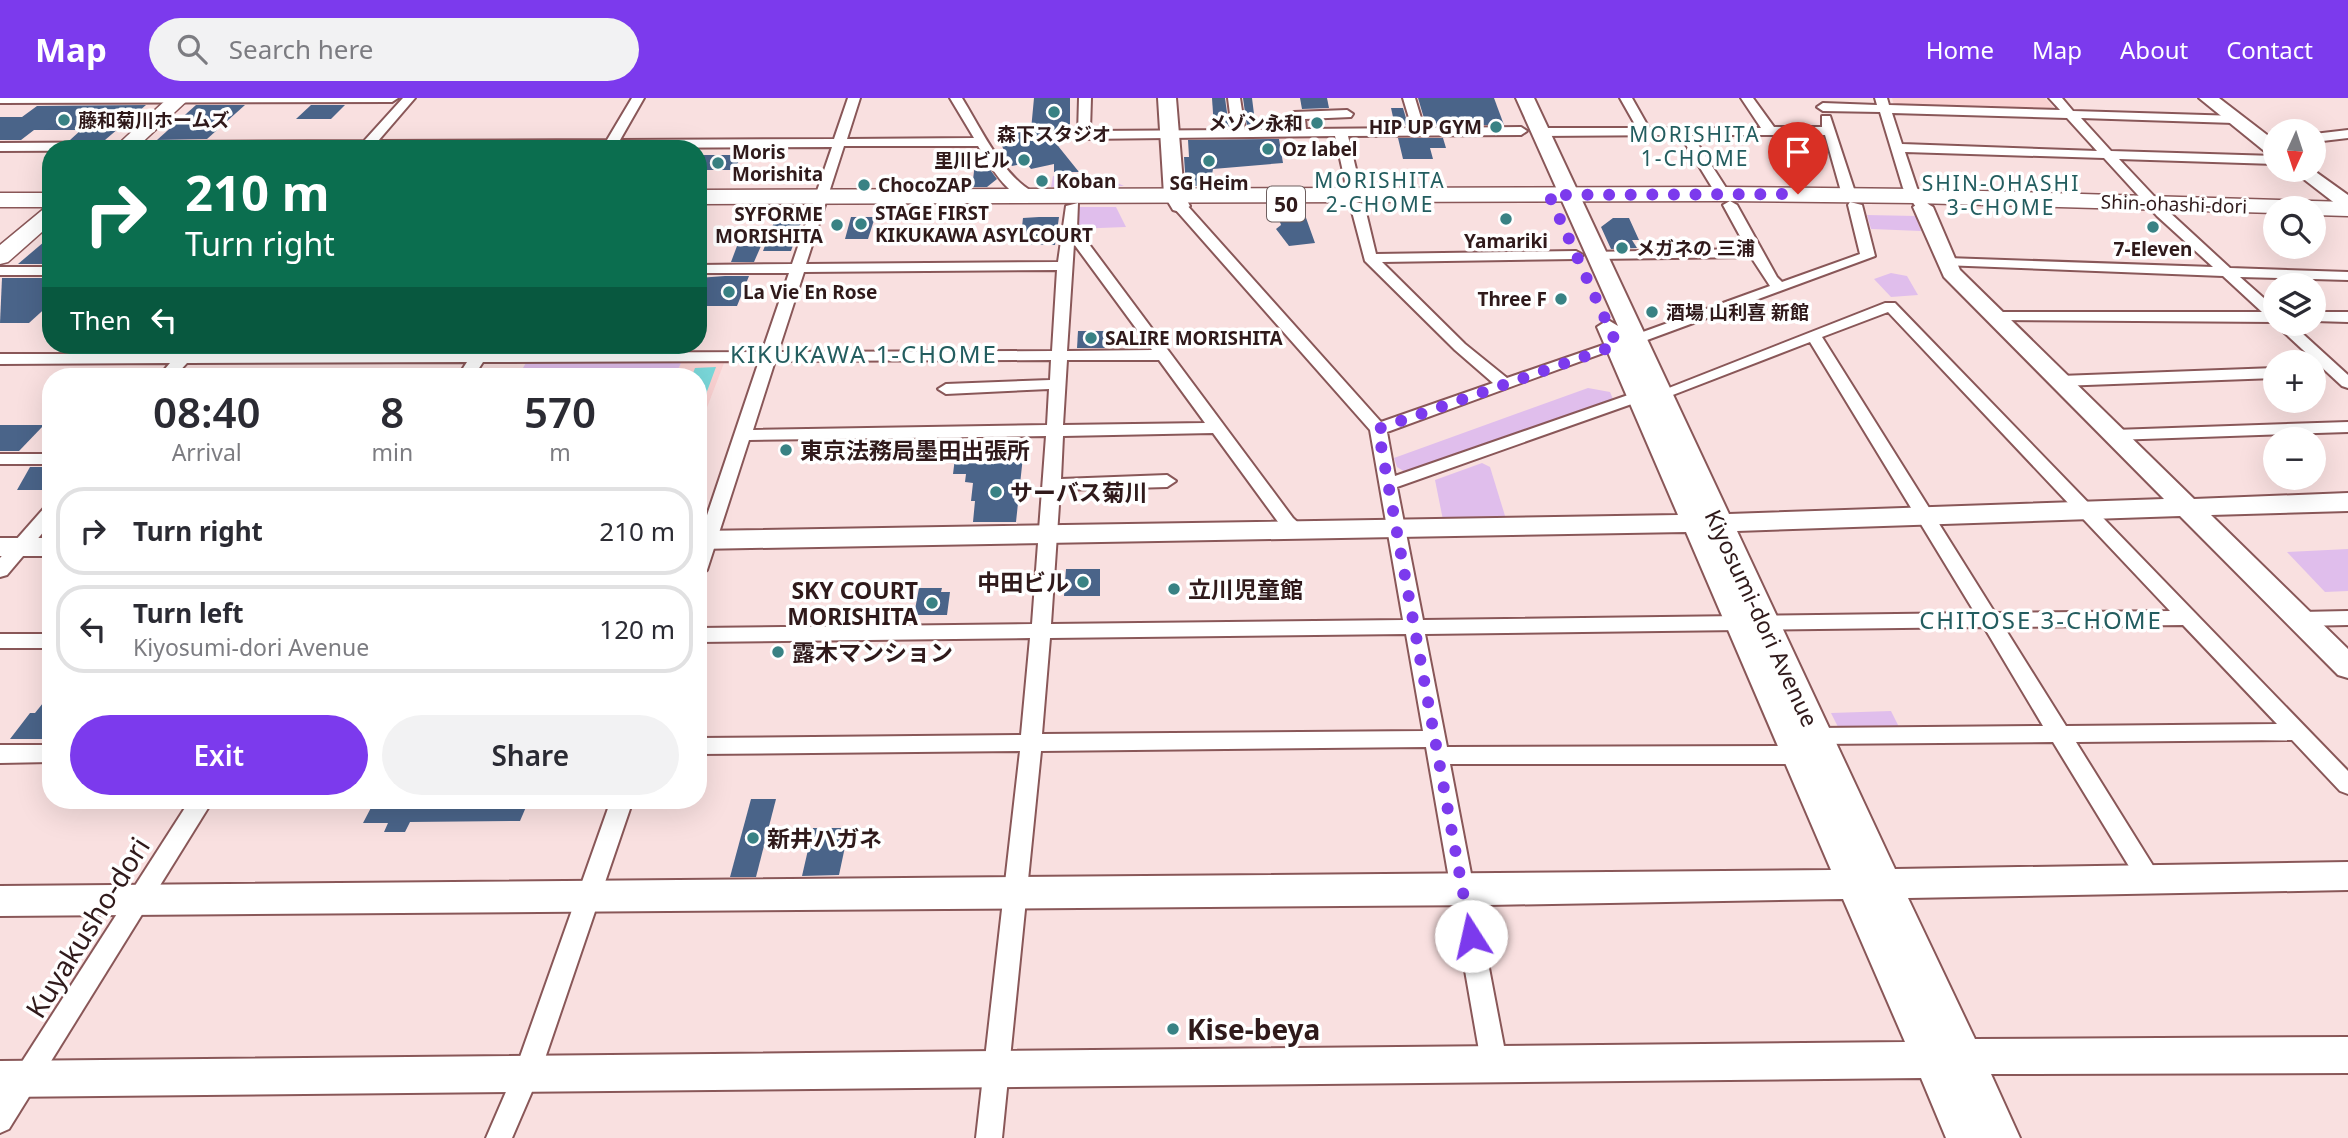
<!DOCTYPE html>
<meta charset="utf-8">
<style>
body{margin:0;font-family:"Noto Sans","Noto Sans JP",sans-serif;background:#f2f2f3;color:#2b2b33;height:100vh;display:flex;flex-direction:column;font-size:26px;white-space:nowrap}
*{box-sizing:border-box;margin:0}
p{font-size:23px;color:#7c7c81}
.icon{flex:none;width:38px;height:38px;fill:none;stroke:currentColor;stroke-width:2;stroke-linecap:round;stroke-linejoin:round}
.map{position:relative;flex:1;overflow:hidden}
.details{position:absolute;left:42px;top:270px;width:665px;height:441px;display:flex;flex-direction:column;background:#fff;border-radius:28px;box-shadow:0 7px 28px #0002}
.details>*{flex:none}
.banner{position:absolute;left:42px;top:42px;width:665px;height:214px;border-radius:28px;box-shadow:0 7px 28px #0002;background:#0b6e4f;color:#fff;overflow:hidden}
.needle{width:46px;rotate:183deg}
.fabs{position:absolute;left:2263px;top:21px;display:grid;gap:14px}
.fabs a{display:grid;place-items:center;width:63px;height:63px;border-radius:50%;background:#fff;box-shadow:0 7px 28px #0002;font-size:35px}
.pin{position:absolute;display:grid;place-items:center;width:60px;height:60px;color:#fff;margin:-72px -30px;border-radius:50% 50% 50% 0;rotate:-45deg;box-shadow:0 0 7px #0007}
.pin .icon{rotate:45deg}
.me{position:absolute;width:77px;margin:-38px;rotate:350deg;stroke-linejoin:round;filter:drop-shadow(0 0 5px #0008)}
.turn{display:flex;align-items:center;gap:24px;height:147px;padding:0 28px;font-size:32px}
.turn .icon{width:91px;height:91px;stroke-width:2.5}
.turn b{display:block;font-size:49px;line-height:60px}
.then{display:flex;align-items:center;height:66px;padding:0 28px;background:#0003;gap:14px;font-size:26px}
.eta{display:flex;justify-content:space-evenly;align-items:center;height:119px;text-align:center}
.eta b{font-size:42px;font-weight:600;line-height:49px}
.cta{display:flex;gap:14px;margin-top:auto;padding:14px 28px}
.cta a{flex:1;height:80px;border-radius:42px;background:#7c3aed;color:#fff;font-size:28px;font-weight:600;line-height:80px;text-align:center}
.cta a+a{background:#f2f2f3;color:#2b2b33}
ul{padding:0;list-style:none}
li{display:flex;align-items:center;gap:21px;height:88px;margin:0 14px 10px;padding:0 14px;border:4px solid #e1e1e2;border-radius:28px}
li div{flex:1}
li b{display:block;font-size:26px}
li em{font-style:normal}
header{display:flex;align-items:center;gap:42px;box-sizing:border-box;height:98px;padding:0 35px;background:#7c3aed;color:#fff}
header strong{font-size:33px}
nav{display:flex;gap:38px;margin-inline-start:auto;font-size:24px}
.search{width:490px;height:63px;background:#f2f2f3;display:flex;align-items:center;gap:18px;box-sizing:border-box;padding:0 24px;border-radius:38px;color:#7c7c81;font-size:26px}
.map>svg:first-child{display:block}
.built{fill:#fad1d1}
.green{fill:#e0beec}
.water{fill:#7ad8da}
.building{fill:#4a6489}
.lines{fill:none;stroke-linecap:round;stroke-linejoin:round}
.street-casing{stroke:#895758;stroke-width:4}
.secondary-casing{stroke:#895758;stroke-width:4}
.primary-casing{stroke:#895758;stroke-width:3}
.street{fill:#fff;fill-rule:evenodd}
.secondary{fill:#fff;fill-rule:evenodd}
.primary{fill:#fff;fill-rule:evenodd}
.route{stroke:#7c3aed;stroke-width:12;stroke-dasharray:0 21.6}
.poi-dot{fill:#398284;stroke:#fff;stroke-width:2.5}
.labels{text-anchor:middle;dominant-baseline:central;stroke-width:7;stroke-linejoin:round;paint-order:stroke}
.far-poi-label{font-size:19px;font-weight:bold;fill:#301a1b;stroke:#fff;text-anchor:start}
.far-street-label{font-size:19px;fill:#301a1b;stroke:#fff}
.far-neighbourhood-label{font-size:21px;letter-spacing:2px;fill:#235d5f;stroke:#fff}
.shield{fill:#fff;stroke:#6e5f5f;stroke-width:2}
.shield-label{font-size:21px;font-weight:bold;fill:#301a1b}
.poi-label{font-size:23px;font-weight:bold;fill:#301a1b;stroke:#fff;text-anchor:start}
.street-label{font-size:23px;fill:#301a1b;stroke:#fff}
.neighbourhood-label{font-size:24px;letter-spacing:2px;fill:#235d5f;stroke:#fff}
.near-street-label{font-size:28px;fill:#301a1b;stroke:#fff}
.near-poi-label{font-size:28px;font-weight:bold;fill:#301a1b;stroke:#fff;text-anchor:start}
</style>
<header>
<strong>Map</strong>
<div class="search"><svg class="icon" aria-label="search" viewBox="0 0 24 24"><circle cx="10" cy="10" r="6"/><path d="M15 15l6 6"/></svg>Search here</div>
<nav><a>Home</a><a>Map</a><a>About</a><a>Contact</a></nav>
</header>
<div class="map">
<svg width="2348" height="1040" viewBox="0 0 2348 1040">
<rect width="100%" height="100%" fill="#f9e0e0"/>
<!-- built -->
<g class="built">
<path d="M1892 0H2045L2056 12 1894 8Z"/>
<path d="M681 265H724L703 320H698V278H675Z"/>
</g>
<!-- green -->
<g class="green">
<path d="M1053 78H1102L1124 88 1051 89Z"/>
<path d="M1075 109H1116L1126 129 1073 131Z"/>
<path d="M1867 117 1916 118 1921 133 1871 131Z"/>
<path d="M1891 175 1907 178 1918 197 1891 199 1874 181Z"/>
<path d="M526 265H681L675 278H518Z"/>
<path d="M1588 290 1610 294 1613 301 1405 374 1397 369 1394 360Z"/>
<path d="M1482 365 1490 369 1506 421 1443 422 1435 382Z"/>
<path d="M2348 451V493L2325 494 2287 454Z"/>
<path d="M1891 613 1899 629 1839 631 1831 615Z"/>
</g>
<!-- water -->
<path class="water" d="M716 269 702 307 698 308V278H692L695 270Z"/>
<!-- building -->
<g class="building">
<path d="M1034 0H1070V33H1046L1079 74H1054V66L1031 71 1026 65 1012 68 1001 52H1004L997 39 1031 32Z"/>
<path d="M1212 0H1225L1229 29 1214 30Z"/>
<path d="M1243 0H1252L1255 24H1264L1265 29H1247Z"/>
<path d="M1300 0H1327L1329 10 1302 11Z"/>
<path d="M1418 0H1494L1504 27H1426Z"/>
<path d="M146 7 105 42H70L81 32H34L21 42H0V19H22L37 8Z"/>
<path d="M196 7H245L207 41 157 42Z"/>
<path d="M311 7H345L331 21H296Z"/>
<path d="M1391 10H1403L1408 27 1395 28Z"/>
<path d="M1398 40H1443L1446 50H1430L1433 61H1403Z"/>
<path d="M1279 41 1283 65 1213 71 1210 88H1186L1184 59H1189L1188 42Z"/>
<path d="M698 57H742L734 72H698Z"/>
<path d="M975 66H986L997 81 987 89H972Z"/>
<path d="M1305 117 1315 145 1289 148 1276 131 1281 127 1278 118Z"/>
<path d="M776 119H803L791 153H763Z"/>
<path d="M851 119H875L868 141H845Z"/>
<path d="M1039 119H1059L1055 147 1020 146 1023 120Z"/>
<path d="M1613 120H1629L1639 142H1632L1637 150 1611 151 1601 129Z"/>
<path d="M51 138V166H18L38 149Z"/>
<path d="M737 148H761L754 164H731Z"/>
<path d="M725 178H749L737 208H698V180Z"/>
<path d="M2 180H51V205L29 225H0Z"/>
<path d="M1078 233H1106L1105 250H1077Z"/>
<path d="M0 327H44L19 353H0Z"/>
<path d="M989 349H1024L1016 424H973L975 403H971L973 385 965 384 966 376H953L956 352H989Z"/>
<path d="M30 369H51V392H17Z"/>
<path d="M1066 471H1100V498H1064Z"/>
<path d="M919 490H942L941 494H950L947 517H914Z"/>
<path d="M51 595V641H10L30 615H35Z"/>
<path d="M751 701H776L756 779H730Z"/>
<path d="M375 702H529L520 723 410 724 405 734H384L388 725H363Z"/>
<path d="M813 730H849L839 777 802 778Z"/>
</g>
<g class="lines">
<defs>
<g id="street">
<path d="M0 0H398L392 4 0 5Z"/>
<path d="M403 0H415L378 43 607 42 632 0H644L620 42 834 41 848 0H860L847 41 974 40 950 0H962C980 29 1002 77 1033 94V100C1009 104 989 65 978 48H844L806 166 1058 164 1066 108 1078 105 1077 130 1293 420 1306 432 1297 438 1281 428 1213 335 1063 338 1061 381 1167 377 1176 383 1167 389 1060 392 1051 526 1403 522 1370 332 1175 111V105H1185L1381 324 1493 285 1455 252 1365 163 1350 106 1352 103 1364 106 1376 156 1576 153 1583 157 1576 161 1382 164 1465 246 1507 280 1612 244H1622L1625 247 1387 334 1395 378 1631 296H1643L1645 299 1643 302 1397 389 1423 522 1975 515 1810 244 1665 300H1653L1651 297 1885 205H1895L2348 673V696L2340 693 2292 642 2076 644 2157 774 2160 781 2157 788 2149 791 2141 788 2053 644 1816 646 1809 644 1806 638 1809 632 1816 630 2043 628 1984 529 1425 536 1447 649 1798 648 1805 651 1809 657 1805 663 1798 666H1450L1507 964 1503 973 1494 976 1485 973 1481 964 1426 649 1041 653 1002 1040H976L1020 653 698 656V640L1021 637 1030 540 698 544V530L1032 526 1046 338 749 342 707 472 698 478V444L759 263 483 264 474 278H458L467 264 187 265 175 278H159L170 265 0 266V256H179L187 247H203L196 256 474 255 482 247 489 248V255L762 254 789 175H698V167L792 166 832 49 0 53V45L364 43ZM1074 146 1152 252 1067 253ZM1057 172 1052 253 778 254 804 174ZM1888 214 2170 513 1995 515 1822 239ZM1051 262 1050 282 946 286 938 291 946 296 1049 291 1047 327 753 332 775 263ZM1067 262H1159L1205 325 1063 327ZM2183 527 2277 626 2066 628 2004 529ZM1406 536 1423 633 1042 636 1050 540Z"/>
<path d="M1079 0H1091L1090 33 1232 32 1228 0H1240L1245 32 1293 31 1294 14 1347 12 1353 16 1351 19 1305 21 1306 31 1412 30 1403 0H1415L1424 30 1521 29 1527 33 1521 37 1348 38 1362 96 1355 100 1348 96 1335 38 1084 41 1078 37Z"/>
<path d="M1620 0H1632L1649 30H1761L1741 0H1753L1774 29H1822V18H1830L1856 97 1849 101 1842 97 1825 37H1692L1730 96 1723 100 1716 96 1680 37 1540 38 1534 34 1540 30H1637Z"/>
<path d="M1875 0H1887L1889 7 2060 12 2049 0H2062L2073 13 2238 18V24L2234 25 2081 20 2111 53 2275 58V66L2119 61 2167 112 2230 170 2348 174V182L2240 179 2275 210V224L1991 222V216L1996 214H2262L2223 178 1942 167 1940 164 1947 160 2213 169 2157 118 2104 60 1905 54 1917 90 1930 109 1918 112 1903 90 1880 14 1823 13 1817 9 1823 5 1877 7ZM1892 15 2067 20 2097 53 1902 46Z"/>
<path d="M2348 32V40L2314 44V36Z"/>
<path d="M1730 103 1737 107 1777 179 1782 184 1860 156 1848 107 1850 104 1862 107 1875 158 1639 245H1629V239L1770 188 1751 159 1595 161 1588 157 1590 154 1747 151 1723 107Z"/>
<rect x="0" y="169" width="51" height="8"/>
<path d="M2314 214H2348V224L2314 223Z"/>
<path d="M2275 226H2292L2348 277V290L2342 288Z"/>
<path d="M2275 270V280L2060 288 2052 283 2060 278Z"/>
<path d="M2348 324V334L2114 342 2106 337 2114 332Z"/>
<rect x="0" y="356" width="51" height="10"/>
<path d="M51 407V425L7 477 0 479V460L45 409Z"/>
<path d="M2348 513V527L2301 528 2291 521 2301 514Z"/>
<rect x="0" y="536" width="51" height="14"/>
<path d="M0 647H51V664L0 665Z"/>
<path d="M190 702H213L9 1031 0 1035V998Z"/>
<path d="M611 702H633L540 975 512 1040H486L515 973Z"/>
</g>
<g id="secondary">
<path d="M1158 0H1176L1184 97 1190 108 1180 114 1173 112 1164 97Z"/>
<path d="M1516 0H1534L1729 416 2164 401 1944 179 1913 109 1923 103 1933 109 1960 172 2194 401 2348 395V413L2211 417 2348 551V580L2338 577 2180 418 1737 433 1895 771 2348 764V792L1908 800 1975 941 2348 939V975L1991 976 2020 1040H1946L1921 980 0 999V963L1905 944 1843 801 1489 807 0 818V788L1831 772 1686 434 698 451V433L1678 417 1597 229 1608 222 1618 228Z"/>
<path d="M2199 0H2219L2275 43V58L2268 56Z"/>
<path d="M2292 72H2313L2348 97V112L2341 110Z"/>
<rect x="0" y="440" width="51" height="18"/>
</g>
<g id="primary">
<path d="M168 0H190L135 51H113Z"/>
<path d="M1723 89 1915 91 2348 104V118L2314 117V110H2275V115L1915 105 1723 103 698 106V92Z"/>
<path d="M0 95H51V126L8 164 0 166V147L46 109H0Z"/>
</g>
</defs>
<!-- street casing -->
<use href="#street" class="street-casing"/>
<!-- secondary casing -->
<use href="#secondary" class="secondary-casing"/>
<!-- primary casing -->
<use href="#primary" class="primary-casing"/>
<!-- street -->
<use href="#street" class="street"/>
<!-- secondary -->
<use href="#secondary" class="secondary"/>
<!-- primary -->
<use href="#primary" class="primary"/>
</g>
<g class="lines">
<!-- route -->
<path class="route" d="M1471 838 1378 331 1617 247 1549 97 1798 96"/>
</g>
<!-- markers -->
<g class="poi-dot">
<circle cx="1054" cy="14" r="7"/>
<circle cx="64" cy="22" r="7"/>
<circle cx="1317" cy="25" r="7"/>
<circle cx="1496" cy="29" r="7"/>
<circle cx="1268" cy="51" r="7"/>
<circle cx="1024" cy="62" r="7"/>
<circle cx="1209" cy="63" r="7"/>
<circle cx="718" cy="65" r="7"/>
<circle cx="1042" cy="83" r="7"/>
<circle cx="864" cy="87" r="7"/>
<circle cx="1506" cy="121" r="7"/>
<circle cx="861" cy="126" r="7"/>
<circle cx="837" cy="127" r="7"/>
<circle cx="2153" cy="129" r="7"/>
<circle cx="1622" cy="150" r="7"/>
<circle cx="729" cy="194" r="7"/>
<circle cx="1561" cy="201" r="7"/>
<circle cx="1652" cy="214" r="7"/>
<circle cx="1091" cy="240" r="7"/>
<circle cx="786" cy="352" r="7"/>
<circle cx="996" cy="394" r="7"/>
<circle cx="1083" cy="484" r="7"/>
<circle cx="1174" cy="491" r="7"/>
<circle cx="932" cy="505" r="7"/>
<circle cx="778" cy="554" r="7"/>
<circle cx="753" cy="740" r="7"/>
<circle cx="1173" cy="931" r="7"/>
</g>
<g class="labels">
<!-- far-poi labels -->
<g class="far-poi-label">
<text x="78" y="22">藤和菊川ホームズ</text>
<text x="1303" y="25" text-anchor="end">メゾン永和</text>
<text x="1482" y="29" text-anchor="end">HIP UP GYM</text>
<text x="1054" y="36" text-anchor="middle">森下スタジオ</text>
<text x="1282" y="51">Oz label</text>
<text x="732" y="54">Moris<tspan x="732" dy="22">Morishita</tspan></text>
<text x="1010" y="62" text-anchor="end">里川ビル</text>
<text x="1056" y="83">Koban</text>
<text x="1209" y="85" text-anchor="middle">SG Heim</text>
<text x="878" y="87">ChocoZAP</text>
<text x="875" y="115">STAGE FIRST<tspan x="875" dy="22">KIKUKAWA ASYLCOURT</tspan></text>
<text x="823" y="116" text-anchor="end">SYFORME<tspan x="823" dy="22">MORISHITA</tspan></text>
<text x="1506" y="143" text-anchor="middle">Yamariki</text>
<text x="1636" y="150">メガネの 三浦</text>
<text x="2153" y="151" text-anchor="middle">7-Eleven</text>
<text x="743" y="194">La Vie En Rose</text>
<text x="1547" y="201" text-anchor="end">Three F</text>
<text x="1666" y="214">酒場 山利喜 新館</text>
<text x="1105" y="240">SALIRE MORISHITA</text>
</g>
<!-- far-street labels -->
<g class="far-street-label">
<text transform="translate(2174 106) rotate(2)">Shin-ohashi-dori</text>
</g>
<!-- far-neighbourhood labels -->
<g class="far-neighbourhood-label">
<text x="1695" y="36">MORISHITA<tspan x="1695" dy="24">1-CHOME</tspan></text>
<text x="1380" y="82">MORISHITA<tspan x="1380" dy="24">2-CHOME</tspan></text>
<text x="2001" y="85">SHIN-OHASHI<tspan x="2001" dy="24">3-CHOME</tspan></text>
</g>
<!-- shield labels -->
<rect class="shield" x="1267" y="88.5" width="38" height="35" rx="5"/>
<g class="shield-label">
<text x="1286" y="106">50</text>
</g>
<!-- poi labels -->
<g class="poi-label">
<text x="800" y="352">東京法務局墨田出張所</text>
<text x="1010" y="394">サーバス菊川</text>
<text x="1069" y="484" text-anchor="end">中田ビル</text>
<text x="1188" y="491">立川児童館</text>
<text x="918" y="492" text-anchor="end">SKY COURT<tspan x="918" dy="26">MORISHITA</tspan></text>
<text x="792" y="554">露木マンション</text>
<text x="767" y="740">新井ハガネ</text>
</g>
<!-- street labels -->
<g class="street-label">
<text transform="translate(1762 520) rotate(65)">Kiyosumi-dori Avenue</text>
</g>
<!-- neighbourhood labels -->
<g class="neighbourhood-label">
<text x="864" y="255">KIKUKAWA 1-CHOME</text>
<text x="2041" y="521">CHITOSE 3-CHOME</text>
</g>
<!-- near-street labels -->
<g class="near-street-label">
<text transform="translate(87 829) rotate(-58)">Kuyakusho-dori</text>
</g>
<!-- near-poi labels -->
<g class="near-poi-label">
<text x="1187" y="931">Kise-beya</text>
</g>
</g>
</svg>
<div class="fabs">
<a><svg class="needle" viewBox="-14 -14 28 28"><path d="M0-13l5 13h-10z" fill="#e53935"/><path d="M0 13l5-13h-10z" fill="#7c7c81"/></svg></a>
<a><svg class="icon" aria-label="search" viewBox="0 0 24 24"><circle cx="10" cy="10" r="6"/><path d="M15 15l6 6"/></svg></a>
<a><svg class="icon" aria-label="layers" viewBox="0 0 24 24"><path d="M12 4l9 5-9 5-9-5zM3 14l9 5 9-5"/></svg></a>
<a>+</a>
<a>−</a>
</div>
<div class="pin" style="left:1798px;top:96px;background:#d93025"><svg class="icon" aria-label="arrive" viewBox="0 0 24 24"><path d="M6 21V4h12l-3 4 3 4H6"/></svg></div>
<svg class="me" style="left:1471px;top:838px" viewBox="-20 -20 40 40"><circle r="19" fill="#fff"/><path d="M0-13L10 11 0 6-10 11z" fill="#7c3aed"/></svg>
<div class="banner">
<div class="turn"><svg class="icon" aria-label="right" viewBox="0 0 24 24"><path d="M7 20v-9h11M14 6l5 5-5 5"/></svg><div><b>210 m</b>Turn right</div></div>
<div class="then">Then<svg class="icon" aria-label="left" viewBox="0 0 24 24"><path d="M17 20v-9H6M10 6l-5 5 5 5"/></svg></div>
</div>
<section class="details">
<div class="eta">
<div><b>08:40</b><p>Arrival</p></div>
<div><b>8</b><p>min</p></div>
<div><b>570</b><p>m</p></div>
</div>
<ul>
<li><svg class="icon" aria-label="right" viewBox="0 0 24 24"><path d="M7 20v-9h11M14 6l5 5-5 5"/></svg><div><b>Turn right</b></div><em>210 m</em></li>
<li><svg class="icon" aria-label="left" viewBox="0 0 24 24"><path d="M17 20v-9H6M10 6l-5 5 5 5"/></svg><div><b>Turn left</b><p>Kiyosumi-dori Avenue</p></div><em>120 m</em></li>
</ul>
<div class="cta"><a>Exit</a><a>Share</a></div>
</section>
</div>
